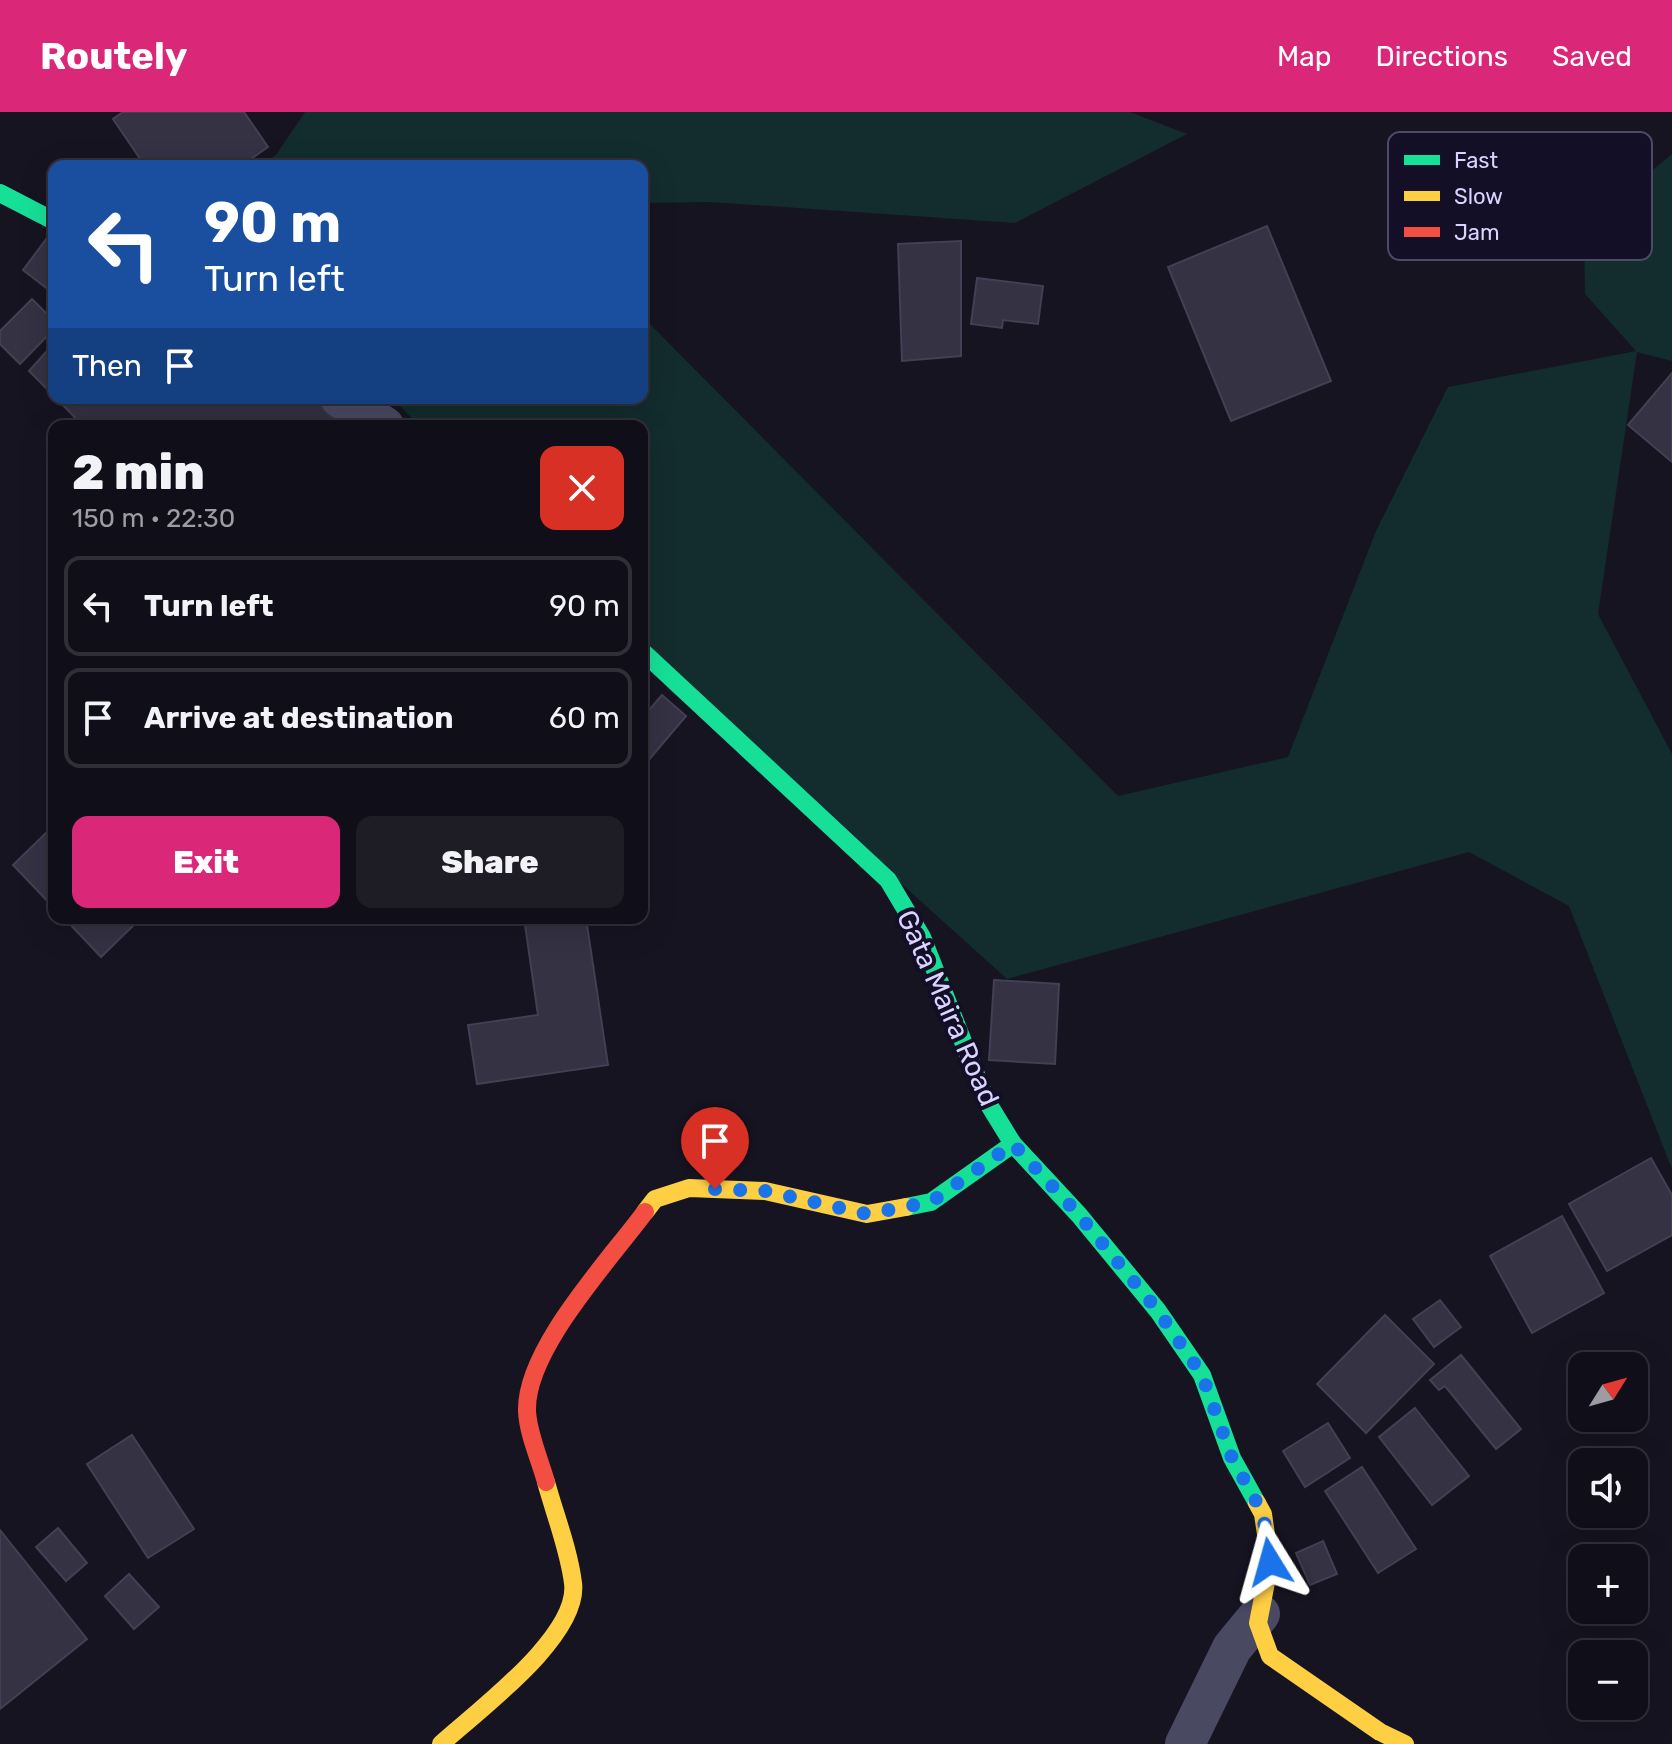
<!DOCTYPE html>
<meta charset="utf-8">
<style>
body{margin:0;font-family:Rubik,sans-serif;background:#1e1d26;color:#f1f3f6;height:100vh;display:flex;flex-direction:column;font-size:30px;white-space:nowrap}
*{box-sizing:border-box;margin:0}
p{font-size:26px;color:#9c9ca2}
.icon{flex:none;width:44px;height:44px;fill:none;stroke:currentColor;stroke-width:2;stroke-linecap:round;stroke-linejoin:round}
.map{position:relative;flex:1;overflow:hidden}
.details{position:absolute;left:48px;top:308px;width:600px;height:504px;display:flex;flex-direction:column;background:#100f19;border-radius:16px;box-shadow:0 8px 32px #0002,0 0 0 2px #302f38}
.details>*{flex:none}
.top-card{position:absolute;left:48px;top:48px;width:600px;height:244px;border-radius:16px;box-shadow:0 8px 32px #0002,0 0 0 2px #302f38;background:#1a4fa0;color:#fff;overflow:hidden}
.needle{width:52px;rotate:53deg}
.tools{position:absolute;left:1568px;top:1240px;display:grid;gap:16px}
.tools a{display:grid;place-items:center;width:80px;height:80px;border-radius:16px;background:#100f19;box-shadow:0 8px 32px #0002,0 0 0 2px #302f38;font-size:40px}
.pin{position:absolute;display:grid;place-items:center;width:68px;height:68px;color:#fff;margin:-82px -34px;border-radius:50% 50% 50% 0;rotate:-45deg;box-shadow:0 0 8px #0007}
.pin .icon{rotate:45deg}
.me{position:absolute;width:88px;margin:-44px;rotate:352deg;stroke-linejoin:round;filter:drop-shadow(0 0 6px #0008)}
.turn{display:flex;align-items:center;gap:28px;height:168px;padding:0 24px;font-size:36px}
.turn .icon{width:104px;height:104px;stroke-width:2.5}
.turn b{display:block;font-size:56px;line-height:68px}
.then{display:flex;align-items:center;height:76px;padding:0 24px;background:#0003;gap:16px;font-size:30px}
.round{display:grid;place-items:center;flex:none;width:84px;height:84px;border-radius:16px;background:#1e1d26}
.head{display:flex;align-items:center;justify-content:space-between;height:136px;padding:0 24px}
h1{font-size:48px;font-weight:800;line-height:60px}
.primary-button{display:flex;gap:16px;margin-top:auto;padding:16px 24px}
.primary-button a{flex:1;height:92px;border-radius:16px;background:#db2777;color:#fff;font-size:32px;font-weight:800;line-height:92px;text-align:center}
.primary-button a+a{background:#1e1d26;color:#f1f3f6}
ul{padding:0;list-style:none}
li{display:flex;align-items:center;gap:24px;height:100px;margin:0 16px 12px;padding:0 8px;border:4px solid #302f38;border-radius:16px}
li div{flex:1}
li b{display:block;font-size:30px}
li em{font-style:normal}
header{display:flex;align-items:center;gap:48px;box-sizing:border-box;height:112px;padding:0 40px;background:#db2777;color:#fff}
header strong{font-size:38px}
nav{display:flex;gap:44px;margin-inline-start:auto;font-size:28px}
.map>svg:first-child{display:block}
.green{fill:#132c2d}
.building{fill:#343243;stroke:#433f54;stroke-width:2}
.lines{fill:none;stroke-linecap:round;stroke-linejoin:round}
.street{stroke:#4a4962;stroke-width:40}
.fast{stroke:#16e098;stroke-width:18}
.slow{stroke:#ffcf43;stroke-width:18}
.jam{stroke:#f24e42;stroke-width:18}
.route{stroke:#1a73e8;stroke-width:14;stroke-dasharray:0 25.2}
.labels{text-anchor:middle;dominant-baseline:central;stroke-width:8;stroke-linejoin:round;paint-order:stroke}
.street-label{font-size:28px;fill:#d9d4ff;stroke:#130f26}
.key{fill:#130f26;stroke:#4e4a67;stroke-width:2}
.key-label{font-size:22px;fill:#d9d4ff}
</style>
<header>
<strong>Routely</strong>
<nav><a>Map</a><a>Directions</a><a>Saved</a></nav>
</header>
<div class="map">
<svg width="1672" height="1632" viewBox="0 0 1672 1632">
<rect width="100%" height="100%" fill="#161421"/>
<!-- green -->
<g class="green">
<path d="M305 0H1130L1187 22 1015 111 710 90 642 91V54H259L276 43Z"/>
<path d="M1672 42V249L1637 240 1598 502 1672 642V1057L1569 794 1469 740 1007 867 642 538V314H420L392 286H642V204L1118 684 1288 645 1376 419 1448 275 1636 239 1585 182 1584 115Z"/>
</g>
<!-- building -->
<g class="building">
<path d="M123 0H244L268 35 241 54H145L113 7Z"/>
<path d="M1267 114 1331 269 1231 309 1168 155Z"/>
<path d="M50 122 54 125V182L23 158Z"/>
<path d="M961 129V244L902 249 898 132Z"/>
<path d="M977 166 1043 174 1038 212 1003 208 1002 216 971 212Z"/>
<path d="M32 187 54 209V217L20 252 0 232V219Z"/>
<path d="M54 231V284L29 259Z"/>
<path d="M1672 261V350L1628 313Z"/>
<path d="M56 286H324L360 314H83Z"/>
<path d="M662 583 686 604 642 656V606Z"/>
<path d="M54 713V796L13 753Z"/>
<path d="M64 806H141L101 845Z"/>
<path d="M524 806H586L608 953 477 972 468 913 538 903Z"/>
<path d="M994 868 1059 872 1055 952 989 948Z"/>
<path d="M1651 1046 1672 1083V1123L1607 1159 1569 1092Z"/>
<path d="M1562 1104 1604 1181 1532 1221 1490 1144Z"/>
<path d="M1440 1188 1461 1215 1434 1235 1413 1207Z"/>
<path d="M1385 1203 1434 1252 1366 1321 1317 1272Z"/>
<path d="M1461 1243 1521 1317 1496 1337 1445 1274 1439 1278 1430 1268Z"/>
<path d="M1415 1296 1469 1364 1432 1393 1379 1325Z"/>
<path d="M1328 1311 1350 1346 1305 1375 1283 1339Z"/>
<path d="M132 1323 194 1417 148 1446 87 1352Z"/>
<path d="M1362 1355 1416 1437 1378 1461 1325 1379Z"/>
<path d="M58 1416 87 1451 66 1469 36 1435Z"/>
<path d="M0 1418 87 1527 0 1597Z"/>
<path d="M1323 1429 1337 1462 1310 1473 1296 1441Z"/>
<path d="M129 1462 159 1495 134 1517 105 1484Z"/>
</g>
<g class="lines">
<!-- street -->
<g class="street">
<path d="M340 286 384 314"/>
<path d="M1185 1632 1232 1536 1260 1502"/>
</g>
<!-- fast -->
<g class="fast">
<path d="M0 81 54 109"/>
<path d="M642 539 888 768 922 825 986 988 1013 1032 1079 1103 1158 1199 1202 1263 1232 1346 1257 1391"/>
<path d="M906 1095 931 1090 1013 1032"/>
</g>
<!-- slow -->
<g class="slow">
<path d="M645 1100 655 1087 689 1076 765 1079 867 1102 906 1095"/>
<path d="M1257 1391 1263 1402 1270 1450 1258 1511 1270 1544 1380 1620 1405 1632"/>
<path d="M441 1632C477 1599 580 1524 573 1471 569 1438 555 1403 546 1370"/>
</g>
<!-- jam -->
<path class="jam" d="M546 1370C540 1348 528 1322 527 1299 525 1238 608 1150 645 1100"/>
</g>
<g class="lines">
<!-- route -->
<path class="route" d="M715 1077 765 1079 867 1102 931 1090 1013 1032 1079 1103 1158 1199 1202 1263 1232 1346 1263 1402 1270 1450"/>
</g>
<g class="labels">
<!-- street labels -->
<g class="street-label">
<text transform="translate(948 896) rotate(66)">Gata Maira Road</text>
</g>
</g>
<!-- legend -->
<rect x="1388" y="20" width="264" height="128" rx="12" class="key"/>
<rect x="1404" y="43" width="36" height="10" fill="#16e098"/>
<rect x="1404" y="79" width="36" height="10" fill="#ffcf43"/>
<rect x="1404" y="115" width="36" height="10" fill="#f24e42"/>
<g class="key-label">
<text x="1454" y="56">Fast</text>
<text x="1454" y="92">Slow</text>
<text x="1454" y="128">Jam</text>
</g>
</svg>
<div class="tools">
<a><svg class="needle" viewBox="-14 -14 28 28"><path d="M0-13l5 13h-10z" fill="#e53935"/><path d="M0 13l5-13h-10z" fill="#9c9ca2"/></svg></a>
<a><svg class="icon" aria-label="sound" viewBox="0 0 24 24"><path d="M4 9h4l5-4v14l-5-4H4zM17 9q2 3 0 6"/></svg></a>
<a>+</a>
<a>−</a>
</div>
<div class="pin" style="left:715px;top:1077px;background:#d93025"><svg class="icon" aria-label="arrive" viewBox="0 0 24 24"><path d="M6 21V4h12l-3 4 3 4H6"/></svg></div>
<svg class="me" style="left:1270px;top:1450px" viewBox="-20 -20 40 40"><path d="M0-17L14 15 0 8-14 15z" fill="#1a73e8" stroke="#fff" stroke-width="4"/></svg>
<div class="top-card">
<div class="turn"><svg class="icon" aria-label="left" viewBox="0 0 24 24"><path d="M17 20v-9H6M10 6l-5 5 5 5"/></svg><div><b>90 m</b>Turn left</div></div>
<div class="then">Then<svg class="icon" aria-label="arrive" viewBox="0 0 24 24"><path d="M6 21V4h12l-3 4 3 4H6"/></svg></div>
</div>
<section class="details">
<div class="head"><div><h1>2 min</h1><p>150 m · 22:30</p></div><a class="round" style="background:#d93025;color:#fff"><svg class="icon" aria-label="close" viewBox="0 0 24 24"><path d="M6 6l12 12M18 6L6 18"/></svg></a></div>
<ul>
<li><svg class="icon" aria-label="left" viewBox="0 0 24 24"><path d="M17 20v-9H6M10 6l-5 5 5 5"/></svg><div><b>Turn left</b></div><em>90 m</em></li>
<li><svg class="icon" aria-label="arrive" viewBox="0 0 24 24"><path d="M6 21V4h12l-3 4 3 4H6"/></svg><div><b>Arrive at destination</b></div><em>60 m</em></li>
</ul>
<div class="primary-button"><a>Exit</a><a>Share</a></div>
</section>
</div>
